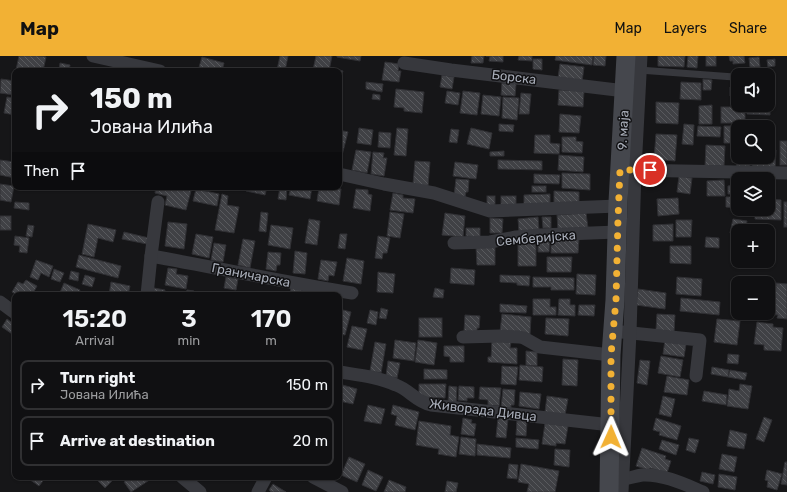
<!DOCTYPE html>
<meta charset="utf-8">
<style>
body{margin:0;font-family:Rubik,sans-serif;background:#1e1e20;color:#f1f3f6;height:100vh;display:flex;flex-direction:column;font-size:15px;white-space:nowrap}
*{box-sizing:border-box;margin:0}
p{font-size:13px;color:#9c9d9f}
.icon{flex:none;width:22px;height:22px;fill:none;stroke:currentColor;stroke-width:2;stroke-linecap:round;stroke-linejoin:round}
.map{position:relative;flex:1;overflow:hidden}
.drawer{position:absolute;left:12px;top:236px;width:330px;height:188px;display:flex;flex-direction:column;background:#101012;border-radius:8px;box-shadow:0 1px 3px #0004,0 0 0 1px #303032}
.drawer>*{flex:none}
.banner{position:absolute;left:12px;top:12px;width:330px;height:122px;border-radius:8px;box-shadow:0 1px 3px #0004,0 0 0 1px #303032;background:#101012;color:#f1f3f6;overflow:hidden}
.tools{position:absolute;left:731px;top:12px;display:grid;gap:8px}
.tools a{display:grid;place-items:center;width:44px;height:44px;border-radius:8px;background:#101012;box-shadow:0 1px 3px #0004,0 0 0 1px #303032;font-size:20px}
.pin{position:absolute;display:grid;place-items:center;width:34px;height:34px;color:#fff;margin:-17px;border:2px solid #fff;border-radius:50%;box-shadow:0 1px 4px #0007}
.me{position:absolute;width:44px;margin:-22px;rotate:1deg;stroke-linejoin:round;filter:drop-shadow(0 0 3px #0008)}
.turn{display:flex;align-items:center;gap:14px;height:84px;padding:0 12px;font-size:18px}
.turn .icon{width:52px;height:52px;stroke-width:2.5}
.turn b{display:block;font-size:28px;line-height:34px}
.then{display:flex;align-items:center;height:38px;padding:0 12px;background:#0003;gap:8px;font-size:15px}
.eta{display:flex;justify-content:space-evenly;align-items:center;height:68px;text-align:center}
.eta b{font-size:24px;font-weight:600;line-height:28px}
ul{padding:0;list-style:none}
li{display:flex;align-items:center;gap:12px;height:50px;margin:0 8px 6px;padding:0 4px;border:2px solid #303032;border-radius:8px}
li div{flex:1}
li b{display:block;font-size:15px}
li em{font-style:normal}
header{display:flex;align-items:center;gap:24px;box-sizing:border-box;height:56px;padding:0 20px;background:#f2b134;color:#111}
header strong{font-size:19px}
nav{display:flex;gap:22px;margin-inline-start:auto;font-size:14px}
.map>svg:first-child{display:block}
.building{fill:url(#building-back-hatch);stroke:#303034}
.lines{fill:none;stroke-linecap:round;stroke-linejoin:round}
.service{stroke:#37383d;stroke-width:7}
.minor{stroke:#37383d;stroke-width:13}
.secondary{stroke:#45474d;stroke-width:19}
.route{stroke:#f2b134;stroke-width:7;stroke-dasharray:0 12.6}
.labels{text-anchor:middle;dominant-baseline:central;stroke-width:3;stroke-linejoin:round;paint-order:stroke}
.street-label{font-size:13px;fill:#a8adb8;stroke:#111113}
</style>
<header>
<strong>Map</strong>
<nav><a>Map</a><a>Layers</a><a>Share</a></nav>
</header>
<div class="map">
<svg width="787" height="436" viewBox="0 0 787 436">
<defs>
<pattern id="building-back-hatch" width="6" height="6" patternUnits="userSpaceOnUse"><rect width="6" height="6" fill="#404145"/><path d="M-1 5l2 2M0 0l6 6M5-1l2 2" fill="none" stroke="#595a5e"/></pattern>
</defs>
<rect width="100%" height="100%" fill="#161618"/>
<!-- building -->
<g class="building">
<path d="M19 0H38L46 1 43 15H24L16 14Z"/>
<path d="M280 0H288L285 15 277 14Z"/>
<path d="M316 0H332L329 15 313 14Z"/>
<path d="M337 0H361L360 5 337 1Z"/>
<path d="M472 0H484L483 7H471Z"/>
<path d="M486 0H503V6L489 5 490 0Z"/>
<path d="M519 0H532V5L518 4Z"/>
<path d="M556 0H593L592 9 555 4Z"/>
<path d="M594 0H606L605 10 593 9Z"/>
<path d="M658 0H685L684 11 658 10Z"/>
<path d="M688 0H698L697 12 687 11Z"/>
<rect x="706" y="0" width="10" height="10"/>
<path d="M729 0H744L745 7 733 8V5H730Z"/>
<path d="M202 1 224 7 222 15H198Z"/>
<path d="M759 1 760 11H750L749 2Z"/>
<path d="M533 3H542V14L533 13Z"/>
<path d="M775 3V10L768 11 767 4Z"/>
<path d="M385 6 399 8 398 15H401L399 26 382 24Z"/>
<path d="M60 7 70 9 69 15H59Z"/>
<path d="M560 8 584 11 582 26 558 22Z"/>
<path d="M332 12 343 15 339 28V15H331Z"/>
<path d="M769 14V22L768 19H748V15Z"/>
<path d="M442 19 454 21 452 33 440 31Z"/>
<path d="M1 23 15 25V39L0 37Z"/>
<path d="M703 23 712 24 711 34H703Z"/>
<path d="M366 26 383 28 382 36 366 33Z"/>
<path d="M681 26 701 27V44L680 43Z"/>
<path d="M732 26H738V40H730V31H732Z"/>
<path d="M502 27 516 28 515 40 501 39Z"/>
<path d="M396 33 424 36 422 57 404 55V52L394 51Z"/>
<path d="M559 34 584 35 583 51 558 49Z"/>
<path d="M447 35 460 37 458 49 445 47Z"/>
<path d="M463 35 480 37 477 59 460 57Z"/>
<path d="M521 37 531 38 529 58H519Z"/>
<path d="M373 38 380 39V44L372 43Z"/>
<path d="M483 39 501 41 499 60 481 58Z"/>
<path d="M7 41 15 42V59L4 57Z"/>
<path d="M503 41 519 42 517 64 502 62Z"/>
<path d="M768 43H770V59L747 58V49H768Z"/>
<path d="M656 46 679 47 678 68 656 67Z"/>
<path d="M712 49V68H699V50Z"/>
<rect x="721" y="51" width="24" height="16"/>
<path d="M560 58 581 60 579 77 559 76Z"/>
<path d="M758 64H768V77V71H758Z"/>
<path d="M499 68 514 69 513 76 499 75Z"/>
<path d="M684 68 694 69 693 89 682 88Z"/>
<path d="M698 70 721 71 720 81 697 80Z"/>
<path d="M724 70H742V71H738L737 87H724Z"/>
<path d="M359 72 373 74 371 89 357 87Z"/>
<path d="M397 72 408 73 406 100 394 99Z"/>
<path d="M471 72 492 77 489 93 467 88Z"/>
<path d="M451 73 459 74 457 87 449 86Z"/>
<path d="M339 74 348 76 339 111Z"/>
<path d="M379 76 391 77 390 92 378 91Z"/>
<path d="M656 78 677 79 675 105 654 103Z"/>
<path d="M535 79H550V87L560 88 559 98 534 97Z"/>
<path d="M562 81H576V85L583 86 582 97 562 96Z"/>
<rect x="780" y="85" width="7" height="24"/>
<path d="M706 89 725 90 724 110H705Z"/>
<path d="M732 92H738V101H750V111H736L737 106H732Z"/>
<path d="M356 94 371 96 367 117 352 114Z"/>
<path d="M768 94H776L775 112H752V101H768Z"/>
<path d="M504 95V100H490V96Z"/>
<path d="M373 96 384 97 383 102H387L384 120 371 118Z"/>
<path d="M559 99 584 101 583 116 558 114Z"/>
<path d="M0 104 15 106V122L0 119Z"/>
<path d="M498 104 542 105V114L498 113Z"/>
<path d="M415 105 430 106 428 130 413 128Z"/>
<path d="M455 106 478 109 476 123 453 120Z"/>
<path d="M562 117 590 118V134L562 132Z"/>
<path d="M534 118 560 119 559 128 534 127Z"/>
<path d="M679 120 692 122 690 138 677 136Z"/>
<path d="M456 123 469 124 468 136H466L465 141 454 140Z"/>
<path d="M724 124 725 140H707V125Z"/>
<path d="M734 126H738V138H728V130L735 129Z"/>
<path d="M0 128 14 130 11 146 0 144Z"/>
<rect x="532" y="130" width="14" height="6"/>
<path d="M156 131H192L186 154 165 149 167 140 155 137Z"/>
<path d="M247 131H267L265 139 246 135Z"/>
<path d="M280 131H287L286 144 278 143Z"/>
<path d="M291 131H312L310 143 289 139Z"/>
<path d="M327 131 341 133 339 149 317 145 319 132 326 133Z"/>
<path d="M196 133 219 138 217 150 193 145Z"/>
<path d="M356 133 368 134V138L372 139 370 155 353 152Z"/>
<path d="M554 135 579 136V148H554Z"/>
<path d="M393 137 403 139V142L415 143 413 157 390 154Z"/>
<path d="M222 138 228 140 227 149 239 151 234 177 215 174Z"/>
<path d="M550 138V149L524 150V139Z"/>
<rect x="487" y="140" width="8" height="10"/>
<rect x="501" y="140" width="15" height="10"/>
<path d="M726 141H738V152L726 151Z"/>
<path d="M678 142 679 158 658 160 657 143Z"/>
<path d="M768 143 781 144V164L755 163V153H768Z"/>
<path d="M15 146 29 147V154L14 152Z"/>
<rect x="784" y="146" width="3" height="25"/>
<path d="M261 156 268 157 266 176 259 175Z"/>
<path d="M390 156 404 158 400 182 387 180Z"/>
<path d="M445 157 465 160 463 181 442 179Z"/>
<path d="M586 157 588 172 558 174 557 159Z"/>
<rect x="0" y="160" width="11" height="14"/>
<path d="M538 161 539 174 519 176 518 163Z"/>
<path d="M542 161H551V172H543Z"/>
<path d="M490 162 503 163 502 177H490Z"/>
<path d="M309 163 320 165 317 189 305 187Z"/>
<path d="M733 163 747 165 745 175H738V179L730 177Z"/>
<path d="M676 164H692L691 181H676Z"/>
<path d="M168 166 187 168 184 193 165 190Z"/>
<path d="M88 168 116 174 113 186 98 182 94 201 82 198Z"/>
<path d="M673 168V185H653V169Z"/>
<path d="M28 169 34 170 32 181 26 180Z"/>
<path d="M271 169 293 172 290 193 268 189Z"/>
<path d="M466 172H480V181L466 180Z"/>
<path d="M124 176 149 182 147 188 122 183Z"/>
<path d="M196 178 213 181 209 202 192 198Z"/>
<path d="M340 178H347L345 193 338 192Z"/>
<path d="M15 180 29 182 27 197 19 196 20 190 14 189Z"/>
<path d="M378 180 390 182 387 197H383L382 203 375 202Z"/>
<path d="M706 181 719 182V192L705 191Z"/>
<path d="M243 183 255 185 250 212 238 209Z"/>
<path d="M551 183H579L578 197H551Z"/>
<path d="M538 185H550L549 196H538Z"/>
<path d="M214 187 226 189 223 206 211 204Z"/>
<path d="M518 187 536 188V210H518Z"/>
<path d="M670 190H691V208L670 207Z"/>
<path d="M476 191H495V209H477Z"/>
<path d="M295 195 307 197 305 218 293 217Z"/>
<path d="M268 196 281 197 280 209H277L276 215 266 213Z"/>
<path d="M79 199 121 210 118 222 76 211Z"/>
<path d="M547 201H572L571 216H547Z"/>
<path d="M347 202 364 205 361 228 343 225Z"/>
<path d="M36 204 53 210 49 221 41 217 38 224 30 221Z"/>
<path d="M321 204 337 206 334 220 329 219 328 225 318 223Z"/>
<path d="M168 212 177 213 176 218 188 220 186 233 165 229Z"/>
<path d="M451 212 475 214 474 229 450 227Z"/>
<path d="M54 213 64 217 60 226 51 223Z"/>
<path d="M71 215 79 217 78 225 69 223Z"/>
<path d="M378 216 395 218 393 237 377 236Z"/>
<path d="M577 218 596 219 595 239 576 238Z"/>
<path d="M85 219 95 222 92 231 82 228Z"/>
<path d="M500 219 530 220 529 230 517 229V227L500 226Z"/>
<path d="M226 221 238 223 236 234 224 232Z"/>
<path d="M533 221 574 222V234H551V231H533Z"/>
<path d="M677 221 702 223 701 240 676 238Z"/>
<path d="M26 224 37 230 32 239H18L12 236 18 226 23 228Z"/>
<path d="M111 226 130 230 128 239H109Z"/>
<path d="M64 227 80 234 78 239H59Z"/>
<path d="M776 227 787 228V263L777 262 778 259 758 258 768 257V231L776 232Z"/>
<path d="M154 232 165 234 164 239H153Z"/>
<path d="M291 232 302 234 301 239H290Z"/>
<path d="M435 232 444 234 443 242 433 241Z"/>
<path d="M638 233 666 237 665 253 636 249Z"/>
<path d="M187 234 194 235V237L202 238V239H186Z"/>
<path d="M681 242 720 246 719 259 680 255Z"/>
<path d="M533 243H550V251H556V259H533Z"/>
<path d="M559 243H570V249H575V260L558 259Z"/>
<path d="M500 248 527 250 526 257 500 256Z"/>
<path d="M579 249H595L594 260 578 259Z"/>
<path d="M381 252 388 254 386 263 379 262Z"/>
<path d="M339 253 351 256 345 279 339 278Z"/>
<path d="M370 254 378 256 376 269 367 267Z"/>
<path d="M502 258 531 261 530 278 500 276Z"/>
<path d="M657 258 675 259 674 276 656 274Z"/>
<path d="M465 259 480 260 479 272H477V276L464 275Z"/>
<rect x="419" y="262" width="23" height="19"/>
<path d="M546 262 569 263 568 280 545 278Z"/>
<path d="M7 263 15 269V280L2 271Z"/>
<path d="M717 263 740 265 737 289 714 286Z"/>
<path d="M757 266 773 268V271L783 272 781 295 764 294V289L754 288Z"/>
<path d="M352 270 367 273 362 294 347 291Z"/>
<path d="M395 284 416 287 414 305 393 302Z"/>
<path d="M418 284 437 287 434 309 415 306Z"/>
<path d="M665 284 686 288 684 301 663 298Z"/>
<path d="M492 285 511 286 510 292H517V308L488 306V301H491Z"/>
<path d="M375 286 386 288 381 317 370 315Z"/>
<path d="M444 290H464V306H450V301L444 300Z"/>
<path d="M526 295 537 296V310L526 309Z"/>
<path d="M728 298 739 299 738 308 727 307Z"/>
<path d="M661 300 683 304 680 321 658 317Z"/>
<path d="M563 303 578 304 577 330 562 329Z"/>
<path d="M640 304 650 305 647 329 637 327Z"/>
<path d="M388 305 400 307 397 322 386 320Z"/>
<path d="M520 309 543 311 542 326 519 324Z"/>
<path d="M502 310 518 311 516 329 501 328Z"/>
<path d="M712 311 729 314 728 321 711 318Z"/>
<path d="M424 313 447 314V323H424Z"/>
<path d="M730 314 747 317 745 324 728 321Z"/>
<path d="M667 320 689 324 687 339 664 336Z"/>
<path d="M339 328 357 333 353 348 339 345Z"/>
<path d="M419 328H446L445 342 419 341Z"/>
<path d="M740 328 752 330 748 353 727 350 729 333 739 335Z"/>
<path d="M449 330 457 331 456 348 448 347Z"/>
<path d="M459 330 474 331V342H467V345L458 344Z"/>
<path d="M480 331 501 332 499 350 488 349V344L479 343Z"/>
<path d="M503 333 515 334 514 349H511V353L501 352Z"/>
<path d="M704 335 727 339 726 349 702 345Z"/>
<path d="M520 336 541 338 539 353 519 350Z"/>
<path d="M547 340 568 343 565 359 545 356Z"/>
<path d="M663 340 675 343 671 361 659 358Z"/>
<path d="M368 349 385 353 381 368 364 365Z"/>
<path d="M393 349 419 356 415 374 395 369 397 360 391 358Z"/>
<path d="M764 361 772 364 764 386 756 383Z"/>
<path d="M463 362 472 364 471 367 476 368 474 380 461 378Z"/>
<path d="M498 362 508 363 506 382 496 381Z"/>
<path d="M656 362 681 370 677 384 659 379 660 376 653 374Z"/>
<path d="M517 364 527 365 526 380 516 379Z"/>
<path d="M419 365 451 370 450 379 459 381 456 401 438 398 439 393 416 389Z"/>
<path d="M545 367 568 370 565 388 556 387V390L542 388Z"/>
<path d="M730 374 747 378 744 393 727 390Z"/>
<path d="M461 381 476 383 475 400 459 398Z"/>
<path d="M516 382 539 384 538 393 516 391Z"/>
<path d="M689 382 699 384 695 397 686 394Z"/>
<path d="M662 384 679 389 676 399 659 393Z"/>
<path d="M477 388 511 392 510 402 477 399Z"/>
<path d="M642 392 666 400 665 403 671 405 667 417 650 412 649 414 636 410Z"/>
<path d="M555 393 570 394 569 411 554 409Z"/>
<path d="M722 398 737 401 734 416 719 413Z"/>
<path d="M349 401 365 408 357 426 341 419Z"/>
<path d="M785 406H787V429L781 428Z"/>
<path d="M509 408 518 409 517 423 507 422Z"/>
<path d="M521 408 559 415 555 436H527L529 428 518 426Z"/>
<path d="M368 414 383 421 376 435 362 429Z"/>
<path d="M767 414 782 418 777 434 767 431 768 425 765 424Z"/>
<path d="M702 416 715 419 713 428 700 425Z"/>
<path d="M719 418 737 421 735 434 718 431Z"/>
<path d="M26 421H46L39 430Z"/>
<path d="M94 421H110L113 424 105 432Z"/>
<path d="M131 421H150L151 423 131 436 124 426Z"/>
<path d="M389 424 406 431 405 436H384Z"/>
<path d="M447 425 458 427 456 436H445Z"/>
<path d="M273 428 286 436H271L269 434Z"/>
</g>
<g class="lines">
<!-- service -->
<path class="service" d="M639 14 734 21"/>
<!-- minor -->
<g class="minor">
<path d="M93 0 160 15"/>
<path d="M404 7 451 14 625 35"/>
<path d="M626 114 787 117"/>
<path d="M339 118 384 128 434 137 490 155 618 150"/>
<path d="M454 187 490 186 516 181 540 179 617 176"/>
<path d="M151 200C218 212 285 226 352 237"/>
<path d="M147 239 151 200 158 146"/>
<path d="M0 246 15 257"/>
<path d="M622 276 700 284 696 320"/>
<path d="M463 281 500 280 519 281 524 282 540 291 611 299"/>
<path d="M339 316C358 319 379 321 396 329 410 334 415 345 431 349L611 369"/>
<path d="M182 421 200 436"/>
<path d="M313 421 342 436"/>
<path d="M624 423C630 422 636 420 642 419 664 418 684 428 703 436"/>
<path d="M258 436 266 421"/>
<path d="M622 436 630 277 635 114 641 0"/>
</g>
<!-- secondary -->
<path class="secondary" d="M609 436 611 299 615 244 618 146 626 0"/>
</g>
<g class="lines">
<!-- route -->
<path class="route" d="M611 381V299L616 244 618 163 620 114H650"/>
</g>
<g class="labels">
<!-- street labels -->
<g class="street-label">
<text transform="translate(514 21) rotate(7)">Борска</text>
<text transform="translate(623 74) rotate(-87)">9. маја</text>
<text transform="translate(536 182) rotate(-5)">Семберијска</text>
<text transform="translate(251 219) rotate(11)">Граничарска</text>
<text transform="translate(483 354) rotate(7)">Живорада Дивца</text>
</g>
</g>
</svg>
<div class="tools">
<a><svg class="icon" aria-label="sound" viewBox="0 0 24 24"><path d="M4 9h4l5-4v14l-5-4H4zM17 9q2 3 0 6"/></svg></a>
<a><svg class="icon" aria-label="search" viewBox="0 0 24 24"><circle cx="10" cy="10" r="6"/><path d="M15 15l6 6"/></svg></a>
<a><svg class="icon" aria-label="layers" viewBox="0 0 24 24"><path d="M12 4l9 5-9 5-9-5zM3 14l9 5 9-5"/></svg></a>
<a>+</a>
<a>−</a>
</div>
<div class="pin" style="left:650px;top:114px;background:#d93025"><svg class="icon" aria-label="arrive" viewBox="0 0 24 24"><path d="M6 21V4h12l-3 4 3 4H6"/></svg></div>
<svg class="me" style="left:611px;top:381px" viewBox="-20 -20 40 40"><path d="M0-17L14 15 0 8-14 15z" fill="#f2b134" stroke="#fff" stroke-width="4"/></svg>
<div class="banner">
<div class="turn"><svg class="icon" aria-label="right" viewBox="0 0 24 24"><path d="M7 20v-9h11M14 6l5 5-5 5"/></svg><div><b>150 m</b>Јована Илића</div></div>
<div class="then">Then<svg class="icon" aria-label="arrive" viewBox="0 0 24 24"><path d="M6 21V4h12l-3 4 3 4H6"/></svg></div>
</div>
<section class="drawer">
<div class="eta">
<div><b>15:20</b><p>Arrival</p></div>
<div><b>3</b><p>min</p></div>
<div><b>170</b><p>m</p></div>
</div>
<ul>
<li><svg class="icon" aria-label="right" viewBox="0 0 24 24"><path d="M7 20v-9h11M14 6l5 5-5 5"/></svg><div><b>Turn right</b><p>Јована Илића</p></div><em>150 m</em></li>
<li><svg class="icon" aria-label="arrive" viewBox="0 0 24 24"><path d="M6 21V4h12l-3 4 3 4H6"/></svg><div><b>Arrive at destination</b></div><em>20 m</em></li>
</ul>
</section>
</div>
